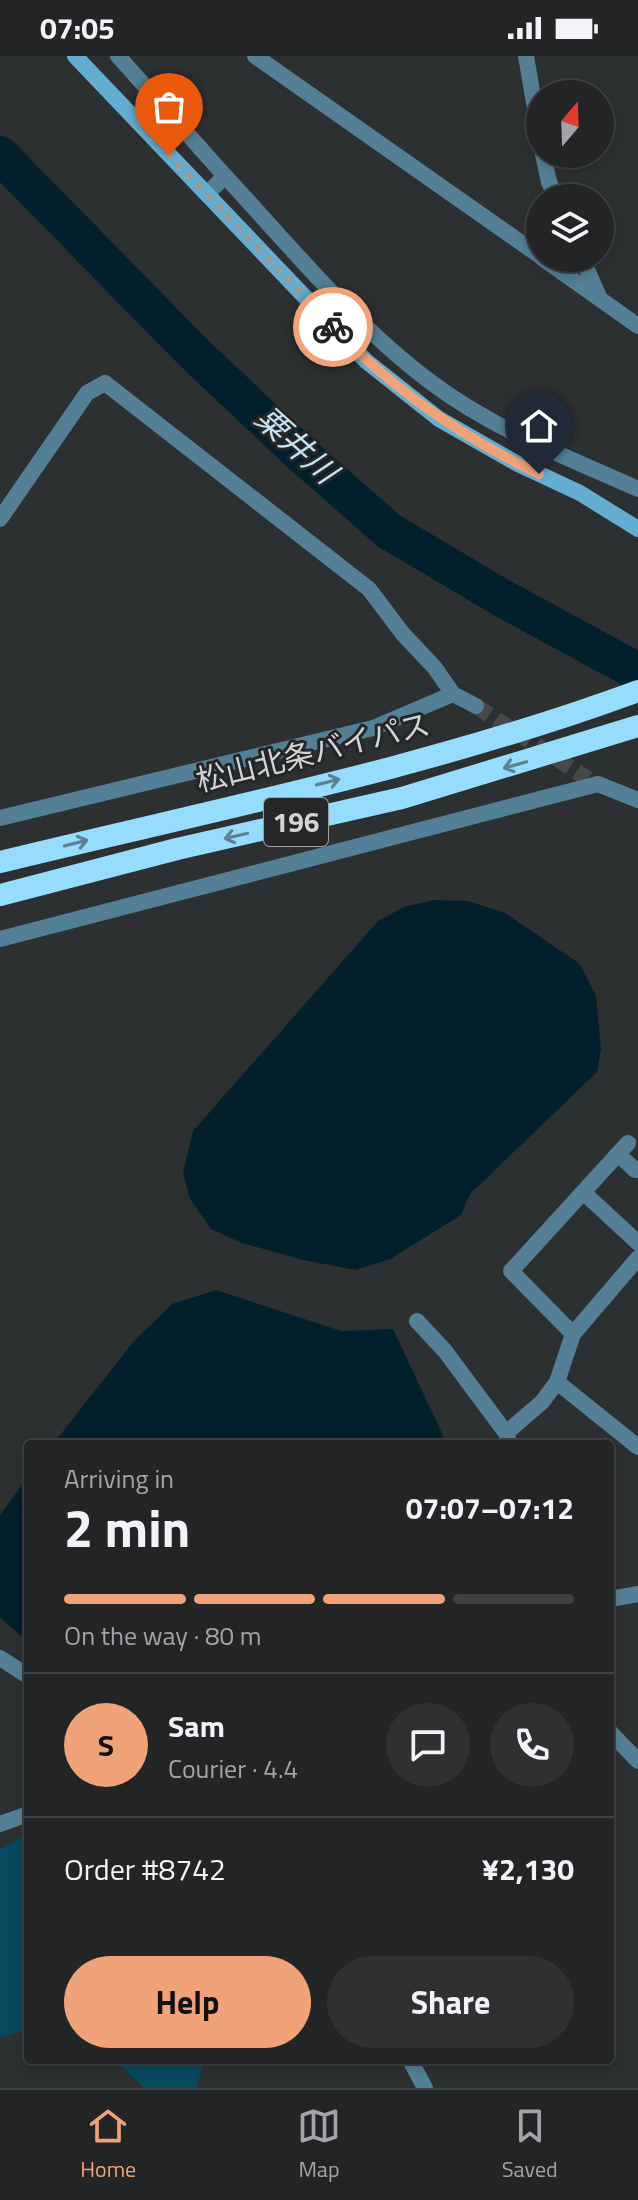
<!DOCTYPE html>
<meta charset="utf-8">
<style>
body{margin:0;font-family:"Titillium Web","Noto Sans JP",sans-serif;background:#2e3032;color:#f1f3f6;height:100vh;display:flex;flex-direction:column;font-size:30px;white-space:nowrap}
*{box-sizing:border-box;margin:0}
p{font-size:26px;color:#a2a4a7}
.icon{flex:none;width:44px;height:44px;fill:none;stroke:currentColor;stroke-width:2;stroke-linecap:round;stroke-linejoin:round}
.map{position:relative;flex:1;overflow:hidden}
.panel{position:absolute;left:24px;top:1384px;width:590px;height:624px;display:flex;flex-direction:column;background:#222425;border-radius:8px;box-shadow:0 4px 12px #0003,0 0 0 2px #3f4142}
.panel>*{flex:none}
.needle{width:52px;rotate:19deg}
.tools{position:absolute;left:526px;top:24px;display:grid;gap:16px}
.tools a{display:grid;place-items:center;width:88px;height:88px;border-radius:50%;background:#222425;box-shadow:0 4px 12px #0003,0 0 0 2px #3f4142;font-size:40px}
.pin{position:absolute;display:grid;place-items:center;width:68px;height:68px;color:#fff;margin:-82px -34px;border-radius:50% 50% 50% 0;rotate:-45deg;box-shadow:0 0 8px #0007}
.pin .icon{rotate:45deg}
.courier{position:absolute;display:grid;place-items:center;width:80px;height:80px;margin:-40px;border:6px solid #f0a378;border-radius:50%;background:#fff;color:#222;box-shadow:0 2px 10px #0007}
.summary em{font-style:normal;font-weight:700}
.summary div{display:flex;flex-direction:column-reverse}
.summary{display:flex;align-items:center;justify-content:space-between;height:136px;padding:0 40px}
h1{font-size:52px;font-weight:700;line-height:60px}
.bar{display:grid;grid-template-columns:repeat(4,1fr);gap:12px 8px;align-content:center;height:96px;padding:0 40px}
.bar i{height:10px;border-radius:6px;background:#3f4142}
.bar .on{background:#f0a378}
.bar p{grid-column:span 4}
.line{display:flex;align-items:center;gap:20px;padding:0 40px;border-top:2px solid #3f4142}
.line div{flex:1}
.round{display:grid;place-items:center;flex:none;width:84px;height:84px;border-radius:42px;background:#2e3032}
.primary-button{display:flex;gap:16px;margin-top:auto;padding:16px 40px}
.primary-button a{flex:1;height:92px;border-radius:48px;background:#f0a378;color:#111;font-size:32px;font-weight:700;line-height:92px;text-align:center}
.primary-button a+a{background:#2e3032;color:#f1f3f6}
.status{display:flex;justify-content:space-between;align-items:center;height:56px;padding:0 40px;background:#222425;direction:ltr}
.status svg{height:22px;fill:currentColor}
.tab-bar{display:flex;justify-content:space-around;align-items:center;height:112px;border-top:2px solid #3f4142;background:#222425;font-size:22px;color:#a2a4a7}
.tab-bar a{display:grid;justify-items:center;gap:4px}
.tab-bar .on{color:#f0a378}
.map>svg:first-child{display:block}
.green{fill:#084960}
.water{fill:#01202c}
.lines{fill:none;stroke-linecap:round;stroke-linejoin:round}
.river{stroke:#01202c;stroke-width:38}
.minor-tunnel{stroke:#46494a;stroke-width:16;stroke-dasharray:16 8;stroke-linecap:butt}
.minor{stroke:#538096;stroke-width:16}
.tertiary{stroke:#538096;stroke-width:16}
.secondary{stroke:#63aed0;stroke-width:16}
.trunk{stroke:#96dcfc;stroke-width:22}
.oneway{stroke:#5d8192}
.done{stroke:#989b9c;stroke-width:8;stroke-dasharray:0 14.4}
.route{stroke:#f0a378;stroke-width:10}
.labels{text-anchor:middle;stroke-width:6;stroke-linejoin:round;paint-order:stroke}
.shield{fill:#242628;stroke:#9ea0a1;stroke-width:2}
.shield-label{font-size:28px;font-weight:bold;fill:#d2d4d5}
.street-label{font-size:30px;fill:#d2d4d5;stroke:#242628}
.water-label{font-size:32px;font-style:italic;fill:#c4e4f5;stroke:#242628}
</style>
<div class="status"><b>07:05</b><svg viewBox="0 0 49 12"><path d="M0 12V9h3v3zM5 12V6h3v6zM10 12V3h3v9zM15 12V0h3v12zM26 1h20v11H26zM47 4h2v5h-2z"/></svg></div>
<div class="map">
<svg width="638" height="2032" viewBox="0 0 638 2032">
<rect width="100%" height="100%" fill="#2d3031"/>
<path class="green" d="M 21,1782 L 28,1783 L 28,1974 L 0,1981 L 0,1793 Z
M 111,2004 L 203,2004 L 197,2032 L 144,2032 L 121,2010 Z"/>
<path class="water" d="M 434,844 L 468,845 L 505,857 L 580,908 L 596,940 L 601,993 L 597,1016 L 470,1138 L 461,1159 L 390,1203 L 356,1214 L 303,1204 L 242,1187 L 211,1173 L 190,1143 L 183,1117 L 193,1075 L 378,865 L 404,851 Z
M 216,1234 L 341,1275 L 393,1273 L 447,1388 L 53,1388 L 134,1285 L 172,1248 Z
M 28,1421 L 28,1587 L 0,1561 L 0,1459 Z"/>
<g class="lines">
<path class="river" d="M 0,99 L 193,296 L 299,396 L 389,475 L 502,542 L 629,611 L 638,619"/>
<path class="minor-tunnel" d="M 476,650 L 588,723"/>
<path class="minor" d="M 118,0 L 225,120 L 207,138
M 255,0 L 540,200
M 526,0 L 540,82
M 543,98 L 549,126 L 556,142
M 225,120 C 291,191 354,269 432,327 C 493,373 569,402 638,433
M 542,202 L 638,270
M 582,202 L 599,241
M 0,463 L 87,337 L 105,327 L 369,533 L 403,578 L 435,612 L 453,638 L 476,650
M 0,762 L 373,672 L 453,638
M 0,883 L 598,728 L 638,744
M 618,1098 L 635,1114
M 583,1136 L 638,1187
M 417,1265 L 445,1295 L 506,1377 L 510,1388
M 573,1278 L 638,1202
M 557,1326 L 638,1391
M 506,1377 L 542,1346 L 557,1326 L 573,1278 L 511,1215 L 628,1087
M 0,1602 L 28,1620
M 610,1676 L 638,1705
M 410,2004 L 425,2032"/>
<path class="tertiary" d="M 610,1543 L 638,1538
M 0,1768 L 28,1758"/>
<path class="secondary" d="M 75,0 L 366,305 L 439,363 L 518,408 L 580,437 L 638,473"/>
<path class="trunk" d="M 0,806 C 213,754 432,711 638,635
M 0,839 L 177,793 L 402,742 L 638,670"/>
</g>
<defs><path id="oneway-shaft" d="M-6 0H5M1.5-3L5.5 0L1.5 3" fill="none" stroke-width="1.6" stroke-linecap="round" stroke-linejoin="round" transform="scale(2)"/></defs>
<g class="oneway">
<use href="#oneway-shaft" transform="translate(515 709) rotate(164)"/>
<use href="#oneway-shaft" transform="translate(328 726) rotate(-14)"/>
<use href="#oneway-shaft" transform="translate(236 780) rotate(167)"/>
<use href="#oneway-shaft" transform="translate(76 787) rotate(-14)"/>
</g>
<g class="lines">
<path class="done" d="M 169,99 L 333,271"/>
<path class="route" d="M 333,271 C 392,333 462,381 539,418"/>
</g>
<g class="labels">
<rect class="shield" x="264" y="742" width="64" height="48" rx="6"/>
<g class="shield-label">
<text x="296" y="776">196</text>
</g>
<g class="street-label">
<text transform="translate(313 697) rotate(-14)" y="10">松山北条バイパス</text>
</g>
<g class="water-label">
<text transform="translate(296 389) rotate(42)" y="11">粟井川</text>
</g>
</g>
</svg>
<div class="tools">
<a><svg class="needle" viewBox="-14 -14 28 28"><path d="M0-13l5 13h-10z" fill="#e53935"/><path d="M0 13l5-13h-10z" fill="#a2a4a7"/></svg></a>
<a><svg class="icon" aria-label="layers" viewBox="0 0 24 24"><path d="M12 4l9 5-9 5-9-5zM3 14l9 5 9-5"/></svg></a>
</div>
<div class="pin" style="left:169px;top:99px;background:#ea580c"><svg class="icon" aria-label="bag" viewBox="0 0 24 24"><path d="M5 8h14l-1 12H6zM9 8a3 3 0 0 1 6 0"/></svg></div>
<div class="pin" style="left:539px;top:418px;background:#1f2937"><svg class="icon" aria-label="home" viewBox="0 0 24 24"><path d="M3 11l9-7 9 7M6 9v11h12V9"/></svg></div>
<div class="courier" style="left:333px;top:271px"><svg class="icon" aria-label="bike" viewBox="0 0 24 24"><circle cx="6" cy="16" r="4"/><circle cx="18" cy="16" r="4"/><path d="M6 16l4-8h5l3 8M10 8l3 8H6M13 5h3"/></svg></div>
<section class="panel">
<div class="summary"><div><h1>2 min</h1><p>Arriving in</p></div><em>07:07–07:12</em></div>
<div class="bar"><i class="on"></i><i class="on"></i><i class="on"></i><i></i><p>On the way · 80 m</p></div>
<div class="line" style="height:144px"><b class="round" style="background:#f0a378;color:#111">S</b><div><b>Sam</b><p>Courier · 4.4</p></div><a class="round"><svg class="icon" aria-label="chat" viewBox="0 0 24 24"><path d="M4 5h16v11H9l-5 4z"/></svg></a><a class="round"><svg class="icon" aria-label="phone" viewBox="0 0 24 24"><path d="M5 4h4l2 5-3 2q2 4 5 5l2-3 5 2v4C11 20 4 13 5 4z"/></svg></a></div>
<div class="line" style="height:104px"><div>Order #8742</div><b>¥2,130</b></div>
<div class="primary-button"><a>Help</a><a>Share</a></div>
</section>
</div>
<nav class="tab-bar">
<a class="on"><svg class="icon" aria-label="home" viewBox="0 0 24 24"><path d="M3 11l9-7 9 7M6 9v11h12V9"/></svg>Home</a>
<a><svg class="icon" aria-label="map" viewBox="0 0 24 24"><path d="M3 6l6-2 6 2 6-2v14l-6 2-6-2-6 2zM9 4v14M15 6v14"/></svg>Map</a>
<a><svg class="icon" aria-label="saved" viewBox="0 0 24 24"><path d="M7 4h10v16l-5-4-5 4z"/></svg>Saved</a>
</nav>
